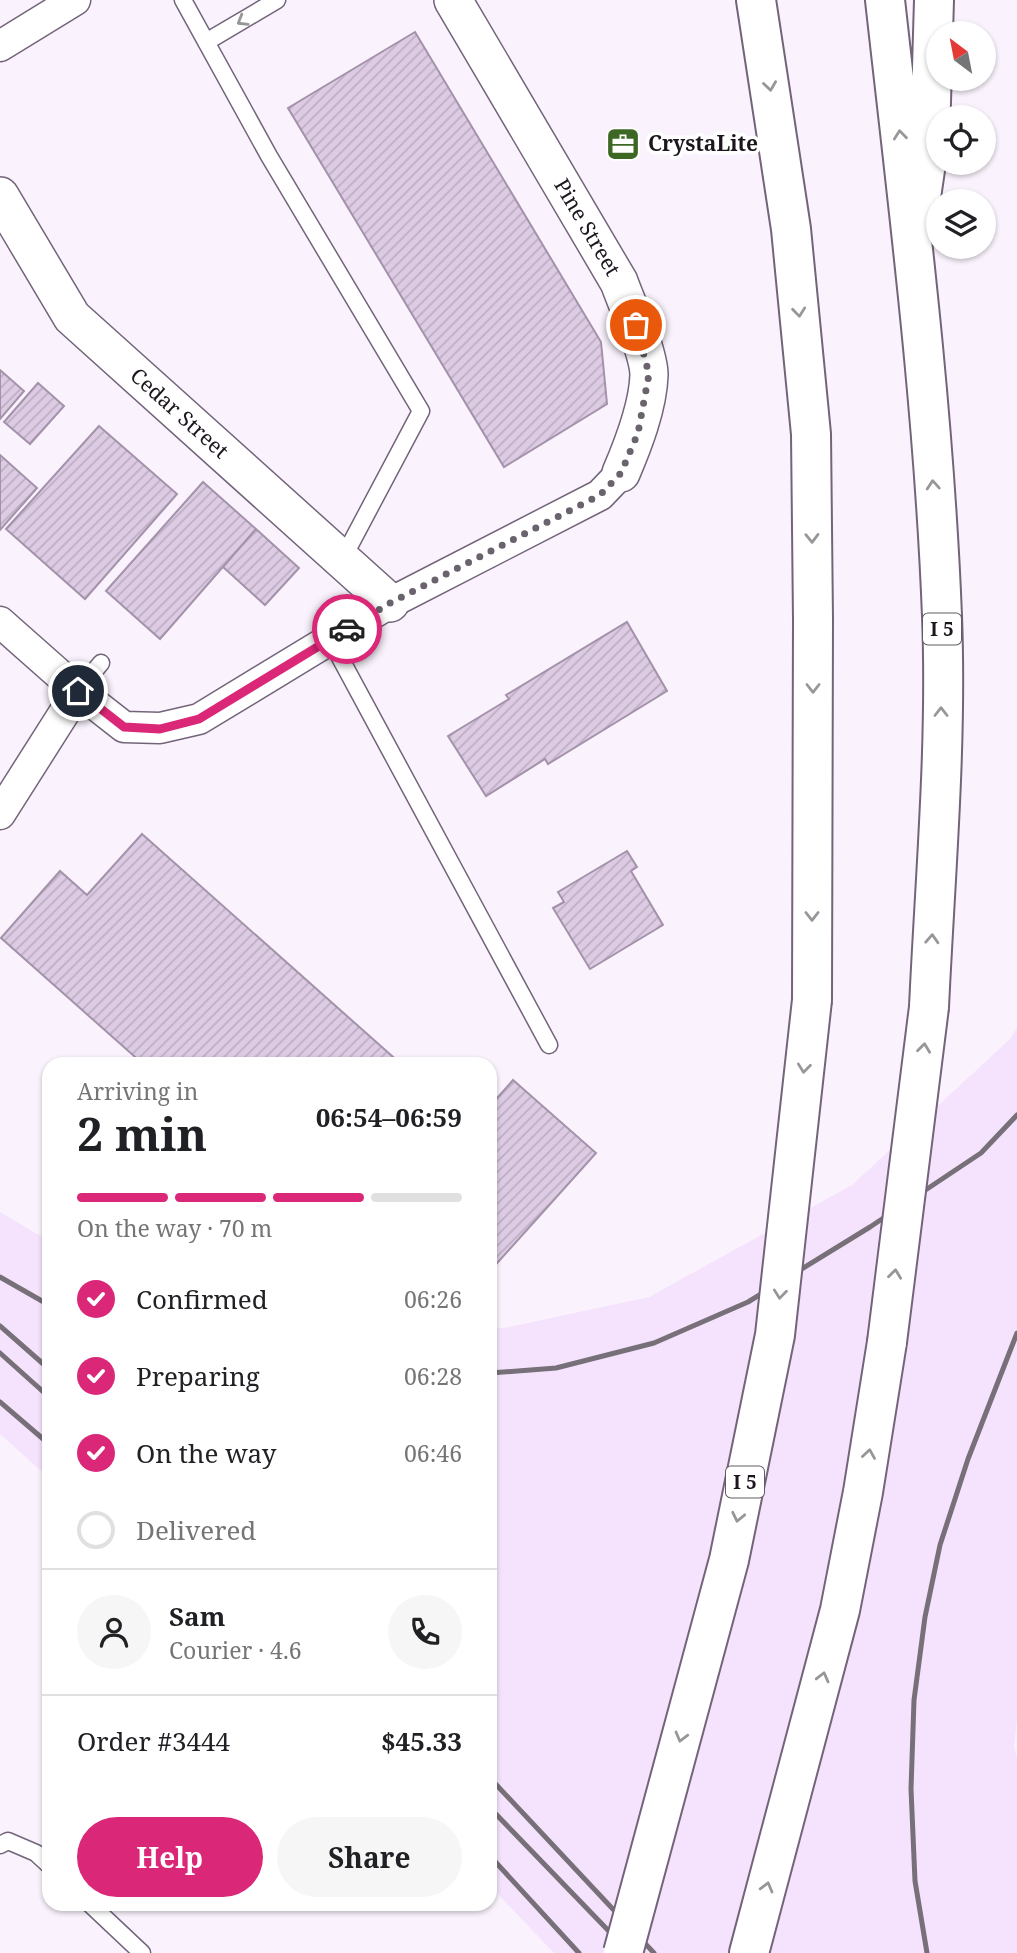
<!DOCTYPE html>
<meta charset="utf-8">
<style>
body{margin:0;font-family:"Noto Serif",serif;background:#f6f6f6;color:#202124;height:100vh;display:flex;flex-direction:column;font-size:26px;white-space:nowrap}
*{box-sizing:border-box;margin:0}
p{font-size:23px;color:#757577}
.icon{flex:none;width:38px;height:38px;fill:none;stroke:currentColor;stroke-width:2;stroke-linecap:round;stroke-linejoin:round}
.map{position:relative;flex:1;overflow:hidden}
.side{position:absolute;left:42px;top:1057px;width:455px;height:854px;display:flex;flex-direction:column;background:#fff;border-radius:21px;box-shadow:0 2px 5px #0004}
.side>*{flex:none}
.needle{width:46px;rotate:328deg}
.fabs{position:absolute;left:926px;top:21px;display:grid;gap:14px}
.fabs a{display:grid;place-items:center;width:70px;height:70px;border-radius:50%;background:#fff;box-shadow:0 2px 5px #0004;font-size:35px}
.pin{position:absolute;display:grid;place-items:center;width:60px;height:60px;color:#fff;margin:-30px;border:4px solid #fff;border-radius:50%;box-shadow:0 2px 7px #0007}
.courier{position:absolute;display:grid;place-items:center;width:70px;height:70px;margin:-35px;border:5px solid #db2777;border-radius:50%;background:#fff;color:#222;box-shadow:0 2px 9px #0007}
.headline em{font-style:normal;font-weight:700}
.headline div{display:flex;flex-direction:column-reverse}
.headline{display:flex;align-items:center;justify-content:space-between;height:119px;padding:0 35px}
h1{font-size:46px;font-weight:700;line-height:52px}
.bar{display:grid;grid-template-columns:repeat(4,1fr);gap:10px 7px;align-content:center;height:84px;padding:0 35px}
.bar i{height:9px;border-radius:5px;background:#e0e0e0}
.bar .active{background:#db2777}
.bar p{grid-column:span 4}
.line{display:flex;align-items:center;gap:18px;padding:0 35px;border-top:2px solid #e0e0e0}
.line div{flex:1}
.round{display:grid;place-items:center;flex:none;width:74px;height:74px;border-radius:37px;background:#f6f6f6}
ol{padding:0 35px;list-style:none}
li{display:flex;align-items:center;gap:21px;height:77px}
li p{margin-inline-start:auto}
li .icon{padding:7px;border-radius:50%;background:#db2777;color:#fff;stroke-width:4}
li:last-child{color:#757577}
li i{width:38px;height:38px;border:4px solid #e0e0e0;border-radius:50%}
.primary-button{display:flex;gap:14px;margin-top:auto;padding:14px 35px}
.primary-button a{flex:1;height:80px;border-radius:42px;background:#db2777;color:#fff;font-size:28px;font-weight:700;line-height:80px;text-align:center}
.primary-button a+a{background:#f6f6f6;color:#202124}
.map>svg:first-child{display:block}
.built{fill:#f5e3fd}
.building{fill:url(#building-hatch);stroke:#a392aa;stroke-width:2}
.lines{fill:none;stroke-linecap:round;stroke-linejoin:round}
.service-casing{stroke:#73647a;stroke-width:19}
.minor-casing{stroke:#73647a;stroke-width:33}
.tertiary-casing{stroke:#73647a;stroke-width:40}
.motorway-casing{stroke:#73647a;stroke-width:42}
.service{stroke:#fff;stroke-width:16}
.minor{stroke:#fff;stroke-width:30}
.tertiary{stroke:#fff;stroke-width:37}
.motorway{stroke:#fff;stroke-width:38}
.rail{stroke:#777079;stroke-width:5}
.motorway-bridge-casing{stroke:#73647a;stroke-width:42;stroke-linecap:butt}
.motorway-bridge{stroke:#fff;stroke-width:38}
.oneway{stroke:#99969a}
.done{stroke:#6a636d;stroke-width:7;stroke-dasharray:0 12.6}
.route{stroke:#db2777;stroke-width:9}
.labels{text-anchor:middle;stroke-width:7;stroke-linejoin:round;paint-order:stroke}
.shield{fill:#fff;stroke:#615c62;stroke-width:2}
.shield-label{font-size:19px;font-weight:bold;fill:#1d161f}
.poi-label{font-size:21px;font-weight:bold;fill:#1d161f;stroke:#fff;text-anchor:start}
.street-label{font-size:21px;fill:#1d161f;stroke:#fff}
</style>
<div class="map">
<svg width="1017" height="1953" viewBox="0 0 1017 1953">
<defs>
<pattern id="building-hatch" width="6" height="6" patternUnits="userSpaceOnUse" patternTransform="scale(1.75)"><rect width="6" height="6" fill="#ddcbe4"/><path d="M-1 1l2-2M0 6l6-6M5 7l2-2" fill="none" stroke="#bdaec3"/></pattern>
</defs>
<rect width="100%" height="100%" fill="#faf3fd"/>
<path class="built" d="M 1017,1028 L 1017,1719 L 1014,1746 L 1017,1758 L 1017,1953 L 554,1953 L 490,1886 L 490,1328 L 504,1328 L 649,1297 L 852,1185 L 1010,1039 Z
M 0,1212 L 49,1241 L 49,1478 L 0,1434 Z"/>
<path class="building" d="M 415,32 L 601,342 L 607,404 L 504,467 L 288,108 Z
M 0,370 L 24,391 L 0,419 Z
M 38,383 L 64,406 L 30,444 L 4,422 Z
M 99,426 L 177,494 L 85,599 L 6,529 Z
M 0,455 L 37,488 L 0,530 Z
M 203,482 L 256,529 L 160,639 L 106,591 Z
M 256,529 L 299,568 L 265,605 L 223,567 Z
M 627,622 L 667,691 L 548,764 L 545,759 L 486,796 L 448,736 L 509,699 L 506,695 Z
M 142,834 L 401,1064 L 143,1064 L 1,938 L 60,871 L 87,895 Z
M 627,851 L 637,867 L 631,871 L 663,925 L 590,969 L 553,908 L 564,902 L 558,892 Z
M 513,1080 L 596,1153 L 490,1271 L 490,1106 Z"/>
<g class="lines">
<g class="service-casing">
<path id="service" d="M 183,0 L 269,156 L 421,411 L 342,560
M 206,42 L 277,0
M 330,639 L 549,1045
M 78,691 L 101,663
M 0,1845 L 8,1841 L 36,1853 L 49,1865
M 90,1904 L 142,1953"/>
</g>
<g class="minor-casing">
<path id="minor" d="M 0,46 L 75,0
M 0,622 L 78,691
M 0,814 L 78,691 L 124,727 L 160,728 L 199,719 L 390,603 L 600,495 L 621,473"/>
</g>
<g class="tertiary-casing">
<g id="tertiary">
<path id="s1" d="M 453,0 L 619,282 C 627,304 649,353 649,375 C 648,407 633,445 621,473"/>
<path id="s2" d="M 0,196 L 72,317 L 390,603"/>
</g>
</g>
<g class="motorway-casing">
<path id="motorway" d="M 756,0 L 791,229 L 811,434 L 813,620 L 812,1000
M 885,0 C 908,205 934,410 942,616 C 947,746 935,878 929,1007
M 921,197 L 930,136 L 934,0
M 749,1953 L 840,1610 L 863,1492 L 887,1342"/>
</g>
<use href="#service" class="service"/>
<use href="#minor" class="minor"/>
<use href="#tertiary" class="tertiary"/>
<use href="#motorway" class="motorway"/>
<path class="rail" d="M 0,1277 L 49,1305
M 0,1326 L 49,1369
M 0,1353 L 49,1397
M 490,1373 L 556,1368 L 654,1343 L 748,1302 L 870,1227 L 981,1153 L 1017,1115
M 0,1402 L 49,1444
M 490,1778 L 654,1953
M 490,1808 L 630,1953
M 490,1856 L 579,1953
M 927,1953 L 915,1881 L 911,1789 L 914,1700 L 925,1617 L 940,1545 L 968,1459 L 1017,1333"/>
<g class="motorway-bridge-casing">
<path id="motorway-bridge" d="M 887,1342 L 929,1007
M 623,1953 L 729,1560 L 775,1335 L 812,1000"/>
</g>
<use href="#motorway-bridge" class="motorway-bridge"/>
</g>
<defs><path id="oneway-chevron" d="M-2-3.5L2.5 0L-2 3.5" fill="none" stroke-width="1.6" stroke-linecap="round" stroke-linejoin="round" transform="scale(1.75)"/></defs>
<g class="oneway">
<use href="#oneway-chevron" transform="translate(242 21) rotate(149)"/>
<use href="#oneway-chevron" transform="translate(770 86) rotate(82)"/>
<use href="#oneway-chevron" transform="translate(900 135) rotate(-96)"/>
<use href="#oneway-chevron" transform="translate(799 312) rotate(84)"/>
<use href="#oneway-chevron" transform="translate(933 485) rotate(-94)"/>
<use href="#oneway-chevron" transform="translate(812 538) rotate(89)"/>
<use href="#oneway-chevron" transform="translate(813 688) rotate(90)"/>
<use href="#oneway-chevron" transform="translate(941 712) rotate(-90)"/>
<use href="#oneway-chevron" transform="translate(812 916) rotate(90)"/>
<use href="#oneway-chevron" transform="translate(932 939) rotate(-87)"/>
<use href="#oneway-chevron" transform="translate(924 1048) rotate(-83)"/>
<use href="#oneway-chevron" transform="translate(804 1068) rotate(96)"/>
<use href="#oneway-chevron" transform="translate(895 1274) rotate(-83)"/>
<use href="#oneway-chevron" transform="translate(780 1294) rotate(96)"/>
<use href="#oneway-chevron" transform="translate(869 1454) rotate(-81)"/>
<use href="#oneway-chevron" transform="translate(738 1517) rotate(102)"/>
<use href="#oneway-chevron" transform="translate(823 1677) rotate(-76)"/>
<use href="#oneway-chevron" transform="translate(681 1737) rotate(105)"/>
<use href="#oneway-chevron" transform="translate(767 1887) rotate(-75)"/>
</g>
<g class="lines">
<path class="done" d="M 347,629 L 390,603 L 600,495 L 621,473 L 638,433 L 649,374 L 636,325"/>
<path class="route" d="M 78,691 L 124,727 L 160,729 L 199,719 L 347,629"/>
</g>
<defs>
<g id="office-square" transform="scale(1.75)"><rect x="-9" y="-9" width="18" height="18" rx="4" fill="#3d6724" stroke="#fff"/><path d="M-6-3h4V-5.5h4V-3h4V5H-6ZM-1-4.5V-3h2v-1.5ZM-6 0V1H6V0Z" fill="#fff"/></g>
</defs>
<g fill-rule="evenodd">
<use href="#office-square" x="623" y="144"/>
</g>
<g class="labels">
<g class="shield">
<rect x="923" y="613.5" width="38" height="31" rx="5"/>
<rect x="726" y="1466.5" width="38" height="31" rx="5"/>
</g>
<g class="shield-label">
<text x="942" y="636">I 5</text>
<text x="745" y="1489">I 5</text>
</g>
<g class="poi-label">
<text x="648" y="151">CrystaLite</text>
</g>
<g class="street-label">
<text dy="7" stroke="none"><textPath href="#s1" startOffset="264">Pine Street</textPath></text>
<text dy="7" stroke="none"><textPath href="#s2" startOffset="285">Cedar Street</textPath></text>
</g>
</g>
</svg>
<div class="fabs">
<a><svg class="needle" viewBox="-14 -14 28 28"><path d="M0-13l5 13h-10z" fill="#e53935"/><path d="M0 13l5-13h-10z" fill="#757577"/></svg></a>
<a><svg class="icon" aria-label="locate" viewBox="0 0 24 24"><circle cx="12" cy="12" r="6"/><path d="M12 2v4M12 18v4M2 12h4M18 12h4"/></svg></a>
<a><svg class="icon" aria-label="layers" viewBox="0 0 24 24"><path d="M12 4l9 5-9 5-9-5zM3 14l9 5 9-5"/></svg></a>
</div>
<div class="pin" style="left:636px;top:325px;background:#ea580c"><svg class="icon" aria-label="bag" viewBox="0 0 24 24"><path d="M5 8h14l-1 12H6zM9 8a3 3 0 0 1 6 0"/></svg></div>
<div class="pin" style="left:78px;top:691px;background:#1f2937"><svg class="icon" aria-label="home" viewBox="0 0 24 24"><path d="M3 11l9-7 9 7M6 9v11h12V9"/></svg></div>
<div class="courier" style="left:347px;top:629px"><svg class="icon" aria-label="car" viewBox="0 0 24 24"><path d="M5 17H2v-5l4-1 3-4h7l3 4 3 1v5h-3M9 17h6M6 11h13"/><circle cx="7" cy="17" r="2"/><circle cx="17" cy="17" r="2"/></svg></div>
<section class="side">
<div class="headline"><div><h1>2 min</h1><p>Arriving in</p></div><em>06:54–06:59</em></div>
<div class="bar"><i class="active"></i><i class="active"></i><i class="active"></i><i></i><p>On the way · 70 m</p></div>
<ol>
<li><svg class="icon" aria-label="check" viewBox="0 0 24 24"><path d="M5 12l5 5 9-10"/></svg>Confirmed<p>06:26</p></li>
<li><svg class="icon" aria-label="check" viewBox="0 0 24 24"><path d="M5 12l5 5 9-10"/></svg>Preparing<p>06:28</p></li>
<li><svg class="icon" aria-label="check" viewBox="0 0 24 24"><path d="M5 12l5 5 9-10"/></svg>On the way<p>06:46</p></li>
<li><i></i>Delivered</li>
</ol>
<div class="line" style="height:126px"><a class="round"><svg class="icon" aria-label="person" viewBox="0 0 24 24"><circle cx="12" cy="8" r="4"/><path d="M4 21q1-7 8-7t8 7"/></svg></a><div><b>Sam</b><p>Courier · 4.6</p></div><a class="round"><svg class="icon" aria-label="phone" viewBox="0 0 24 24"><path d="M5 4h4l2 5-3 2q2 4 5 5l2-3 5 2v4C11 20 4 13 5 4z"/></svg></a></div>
<div class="line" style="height:91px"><div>Order #3444</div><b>$45.33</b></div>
<div class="primary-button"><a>Help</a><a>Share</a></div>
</section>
</div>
